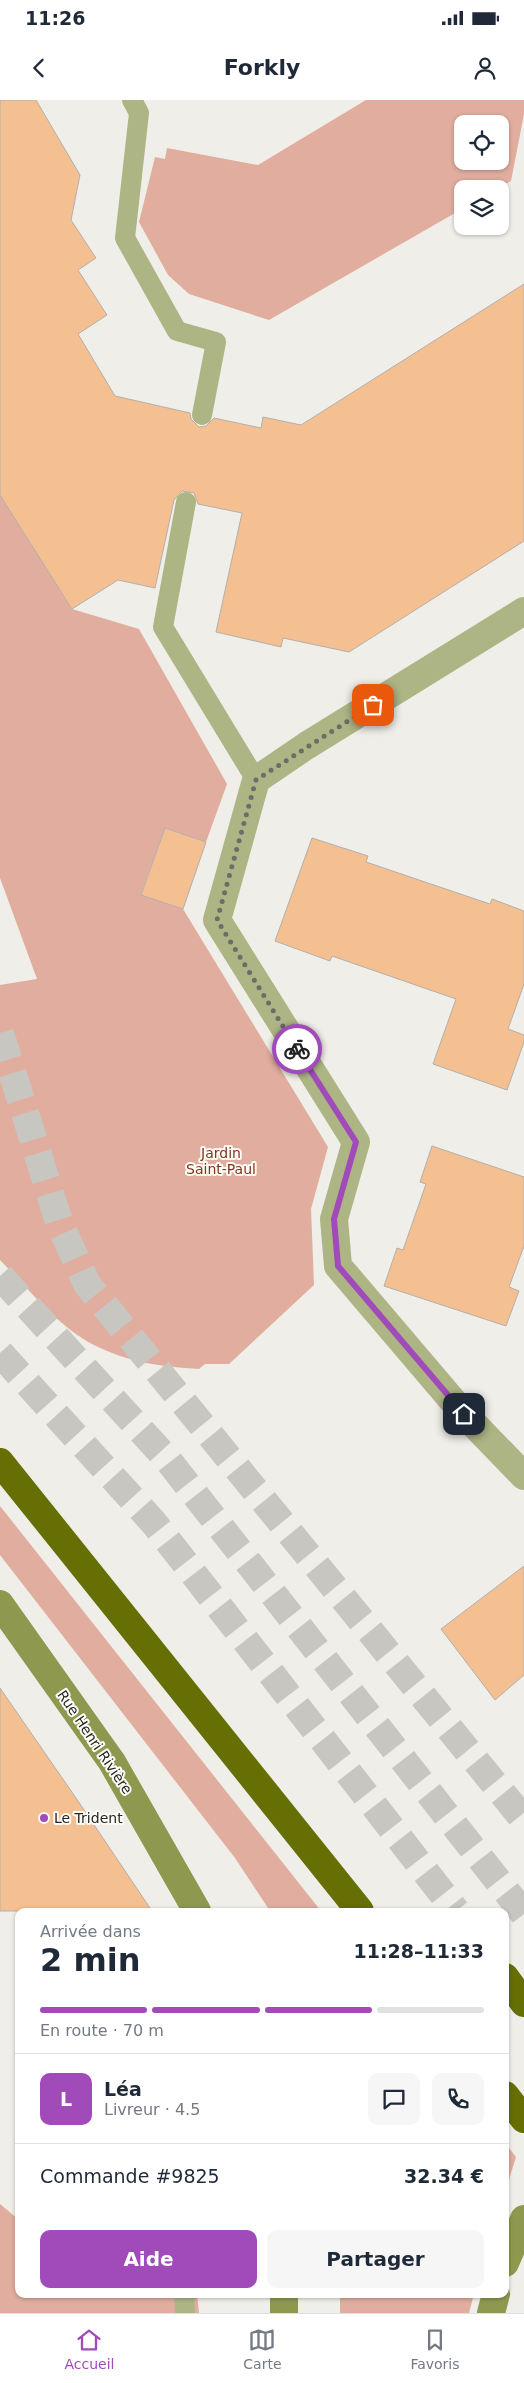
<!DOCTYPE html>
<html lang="fr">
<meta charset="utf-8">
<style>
body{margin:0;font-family:"DejaVu Sans",sans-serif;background:#f6f6f7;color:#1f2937;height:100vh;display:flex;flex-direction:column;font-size:19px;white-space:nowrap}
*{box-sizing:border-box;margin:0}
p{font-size:16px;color:#747a83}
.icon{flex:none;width:28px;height:28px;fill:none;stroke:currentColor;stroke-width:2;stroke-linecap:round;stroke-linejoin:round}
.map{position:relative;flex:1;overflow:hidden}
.details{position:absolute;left:15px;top:1808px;width:494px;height:390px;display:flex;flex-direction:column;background:#fff;border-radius:10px;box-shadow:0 1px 4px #0004}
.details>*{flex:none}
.tools{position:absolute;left:454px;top:15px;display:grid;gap:10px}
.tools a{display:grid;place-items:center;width:55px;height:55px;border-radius:10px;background:#fff;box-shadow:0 1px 4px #0004;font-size:25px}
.pin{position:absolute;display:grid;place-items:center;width:42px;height:42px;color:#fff;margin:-21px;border-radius:10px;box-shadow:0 2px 8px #0006}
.courier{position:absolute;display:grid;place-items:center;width:50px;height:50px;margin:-25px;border:4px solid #a04bb9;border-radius:50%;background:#fff;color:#222;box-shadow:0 1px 6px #0007}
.headline em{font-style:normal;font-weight:700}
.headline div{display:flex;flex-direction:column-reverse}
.headline{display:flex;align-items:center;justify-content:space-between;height:85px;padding:0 25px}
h1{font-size:32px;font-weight:700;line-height:38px}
.bar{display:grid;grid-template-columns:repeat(4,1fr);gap:8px 5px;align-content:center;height:60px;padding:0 25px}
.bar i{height:6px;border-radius:4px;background:#e0e1e3}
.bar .active{background:#a04bb9}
.bar p{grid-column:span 4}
.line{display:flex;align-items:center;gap:12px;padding:0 25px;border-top:1px solid #e0e1e3}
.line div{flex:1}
.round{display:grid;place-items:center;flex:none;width:52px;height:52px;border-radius:10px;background:#f6f6f7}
.primary-button{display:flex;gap:10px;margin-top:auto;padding:10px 25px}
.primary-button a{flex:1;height:58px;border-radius:10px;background:#a04bb9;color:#fff;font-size:20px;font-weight:700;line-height:58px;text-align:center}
.primary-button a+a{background:#f6f6f7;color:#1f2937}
.status{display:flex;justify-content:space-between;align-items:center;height:35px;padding:0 25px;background:#fff;direction:ltr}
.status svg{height:14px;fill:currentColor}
header{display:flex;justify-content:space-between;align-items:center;height:65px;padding:0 25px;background:#fff;font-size:22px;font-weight:700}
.tabs{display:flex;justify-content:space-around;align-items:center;height:70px;border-top:1px solid #e0e1e3;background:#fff;font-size:14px;color:#747a83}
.tabs a{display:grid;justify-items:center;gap:2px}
.tabs .active{color:#a04bb9}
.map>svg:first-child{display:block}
.green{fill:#e0ad9e;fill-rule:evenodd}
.building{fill:#f4c092;stroke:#b4afaa}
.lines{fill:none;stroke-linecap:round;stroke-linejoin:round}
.highway-tunnel{stroke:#c8c6c1;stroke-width:28;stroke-dasharray:28 14;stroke-linecap:butt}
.lane{stroke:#adb585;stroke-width:20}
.street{stroke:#adb585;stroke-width:28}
.secondary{stroke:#8e984e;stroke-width:28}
.highway{stroke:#656f04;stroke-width:28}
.done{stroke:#6d6c69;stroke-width:5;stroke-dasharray:0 9}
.route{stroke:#a04bb9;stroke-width:6}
.poi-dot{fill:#a04bb9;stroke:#fdfbf5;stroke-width:2}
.labels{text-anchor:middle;stroke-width:4;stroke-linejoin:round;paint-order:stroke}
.park-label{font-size:14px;fill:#83341d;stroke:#fdfbf5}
.street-label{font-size:14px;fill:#272624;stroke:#fdfbf5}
.poi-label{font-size:14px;fill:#272624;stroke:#fdfbf5;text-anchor:start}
</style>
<div class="status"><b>11:26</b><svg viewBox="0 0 49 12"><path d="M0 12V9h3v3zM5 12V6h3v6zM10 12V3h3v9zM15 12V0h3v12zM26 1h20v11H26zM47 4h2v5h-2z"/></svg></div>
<header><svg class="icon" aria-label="back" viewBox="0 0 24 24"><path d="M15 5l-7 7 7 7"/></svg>Forkly<svg class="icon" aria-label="person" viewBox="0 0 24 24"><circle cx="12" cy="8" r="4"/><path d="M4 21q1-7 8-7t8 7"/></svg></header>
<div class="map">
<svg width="524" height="2213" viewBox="0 0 524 2213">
<rect width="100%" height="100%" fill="#f0eee8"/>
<path class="green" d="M 366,0 L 524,0 L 524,14 L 511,81 L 497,89 L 462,89 L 462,109 L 269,220 L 189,194 L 168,175 L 139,122 L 155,57 L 165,59 L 167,48 L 258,65 ZM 462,24 L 500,24 L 500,61 L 462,61 Z
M 0,395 L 72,509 L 139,529 L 227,684 L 206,742 L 165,728 L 141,794 L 183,809 L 328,1047 L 311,1109 L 314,1185 L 229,1264 L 205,1264 L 199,1269 C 163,1267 127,1262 94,1245 C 57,1226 29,1189 0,1160 L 0,885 L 37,879 L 0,778 Z
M 0,1406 L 321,1811 L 270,1811 L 235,1758 L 0,1455 Z
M 505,2043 L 516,2057 L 505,2092 Z
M 0,2104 L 19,2120 L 19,2194 L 197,2194 L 199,2213 L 0,2213 Z
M 340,2194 L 474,2194 L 469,2213 L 340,2213 Z"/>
<path class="building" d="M 0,0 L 36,0 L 80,75 L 71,120 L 96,158 L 78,170 L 107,215 L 78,234 L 115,296 L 190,313 L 191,319 L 199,327 L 206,326 L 214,318 L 261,328 L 263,317 L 301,325 L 524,184 L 524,441 L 349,552 L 283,538 L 281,547 L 216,532 L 242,413 L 198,404 L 194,393 L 182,391 L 174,400 L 155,488 L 118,480 L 72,509 L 0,395 Z
M 165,728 L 206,742 L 183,809 L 141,795 Z
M 312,738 L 368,756 L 366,762 L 490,804 L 492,799 L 524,811 L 524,884 L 508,929 L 524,935 L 524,942 L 507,990 L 433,964 L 456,899 L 332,856 L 330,861 L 275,841 Z
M 432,1046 L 524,1077 L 524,1146 L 509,1187 L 519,1191 L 506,1226 L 384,1186 L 397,1148 L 403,1150 L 426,1084 L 420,1082 Z
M 524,1466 L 524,1575 L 495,1600 L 441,1529 Z
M 0,1588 L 76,1698 L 152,1811 L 0,1811 Z"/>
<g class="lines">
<path class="highway-tunnel" d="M 0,933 L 59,1122 L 87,1184 L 524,1720
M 0,1176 L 168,1360 L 524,1814
M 0,1253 L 154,1423 L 456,1811"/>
<path class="lane" d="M 132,0 L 139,13 L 125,138 L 177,231 L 216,242 L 202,315
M 186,402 L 163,527 L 256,680
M 184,2194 L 185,2213"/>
<path class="street" d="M 524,511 L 306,646 L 256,680 L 217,820 L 356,1042 L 334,1119 L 338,1166 L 464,1314 L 524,1376"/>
<path class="secondary" d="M 0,1504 L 112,1662 L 197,1811
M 505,2163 L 524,2119
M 284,2194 L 284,2213
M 491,2213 L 496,2194"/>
<path class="highway" d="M 0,1362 L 360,1811
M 505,1877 L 524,1903
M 505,1995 L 524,2019"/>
</g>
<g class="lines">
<path class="done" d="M 297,949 L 217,820 L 256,680 L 373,605"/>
<path class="route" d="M 297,949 L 356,1042 L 334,1119 L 338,1166 L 464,1314"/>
</g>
<circle class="poi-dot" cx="44" cy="1718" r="5"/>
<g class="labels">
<g class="park-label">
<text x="221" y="1058">Jardin<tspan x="221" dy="16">Saint-Paul</tspan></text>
</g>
<g class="street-label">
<text transform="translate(95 1642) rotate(56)" y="5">Rue Henri Rivière</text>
</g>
<g class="poi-label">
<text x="54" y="1723">Le Trident</text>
</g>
</g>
</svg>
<div class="tools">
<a><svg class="icon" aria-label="locate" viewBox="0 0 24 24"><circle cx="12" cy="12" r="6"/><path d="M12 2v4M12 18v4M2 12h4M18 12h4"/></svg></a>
<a><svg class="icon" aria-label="layers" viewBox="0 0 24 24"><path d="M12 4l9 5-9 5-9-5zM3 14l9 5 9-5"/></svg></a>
</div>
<div class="pin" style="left:373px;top:605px;background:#ea580c"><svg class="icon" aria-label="bag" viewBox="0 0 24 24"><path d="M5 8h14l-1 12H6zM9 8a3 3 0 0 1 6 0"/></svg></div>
<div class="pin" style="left:464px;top:1314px;background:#1f2937"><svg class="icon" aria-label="home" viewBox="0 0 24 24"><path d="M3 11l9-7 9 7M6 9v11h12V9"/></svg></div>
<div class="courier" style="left:297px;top:949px"><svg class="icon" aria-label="bike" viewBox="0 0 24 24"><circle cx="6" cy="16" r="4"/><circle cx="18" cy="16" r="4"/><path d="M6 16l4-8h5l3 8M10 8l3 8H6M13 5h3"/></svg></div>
<section class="details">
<div class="headline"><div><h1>2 min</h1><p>Arrivée dans</p></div><em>11:28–11:33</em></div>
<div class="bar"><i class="active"></i><i class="active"></i><i class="active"></i><i></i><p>En route · 70 m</p></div>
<div class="line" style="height:90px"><b class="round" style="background:#a04bb9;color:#fff">L</b><div><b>Léa</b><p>Livreur · 4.5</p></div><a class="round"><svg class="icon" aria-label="chat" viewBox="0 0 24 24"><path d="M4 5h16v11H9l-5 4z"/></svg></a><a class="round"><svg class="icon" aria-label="phone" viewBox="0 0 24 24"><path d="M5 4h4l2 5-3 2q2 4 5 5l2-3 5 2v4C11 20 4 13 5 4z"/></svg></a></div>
<div class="line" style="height:65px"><div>Commande #9825</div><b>32.34 €</b></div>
<div class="primary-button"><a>Aide</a><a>Partager</a></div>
</section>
</div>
<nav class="tabs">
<a class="active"><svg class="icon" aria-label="home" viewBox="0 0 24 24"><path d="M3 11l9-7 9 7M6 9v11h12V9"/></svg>Accueil</a>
<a><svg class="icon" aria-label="map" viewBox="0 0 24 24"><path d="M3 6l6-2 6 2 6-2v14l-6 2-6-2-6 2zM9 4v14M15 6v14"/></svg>Carte</a>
<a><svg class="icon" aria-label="saved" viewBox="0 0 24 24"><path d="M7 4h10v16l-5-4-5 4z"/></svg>Favoris</a>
</nav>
